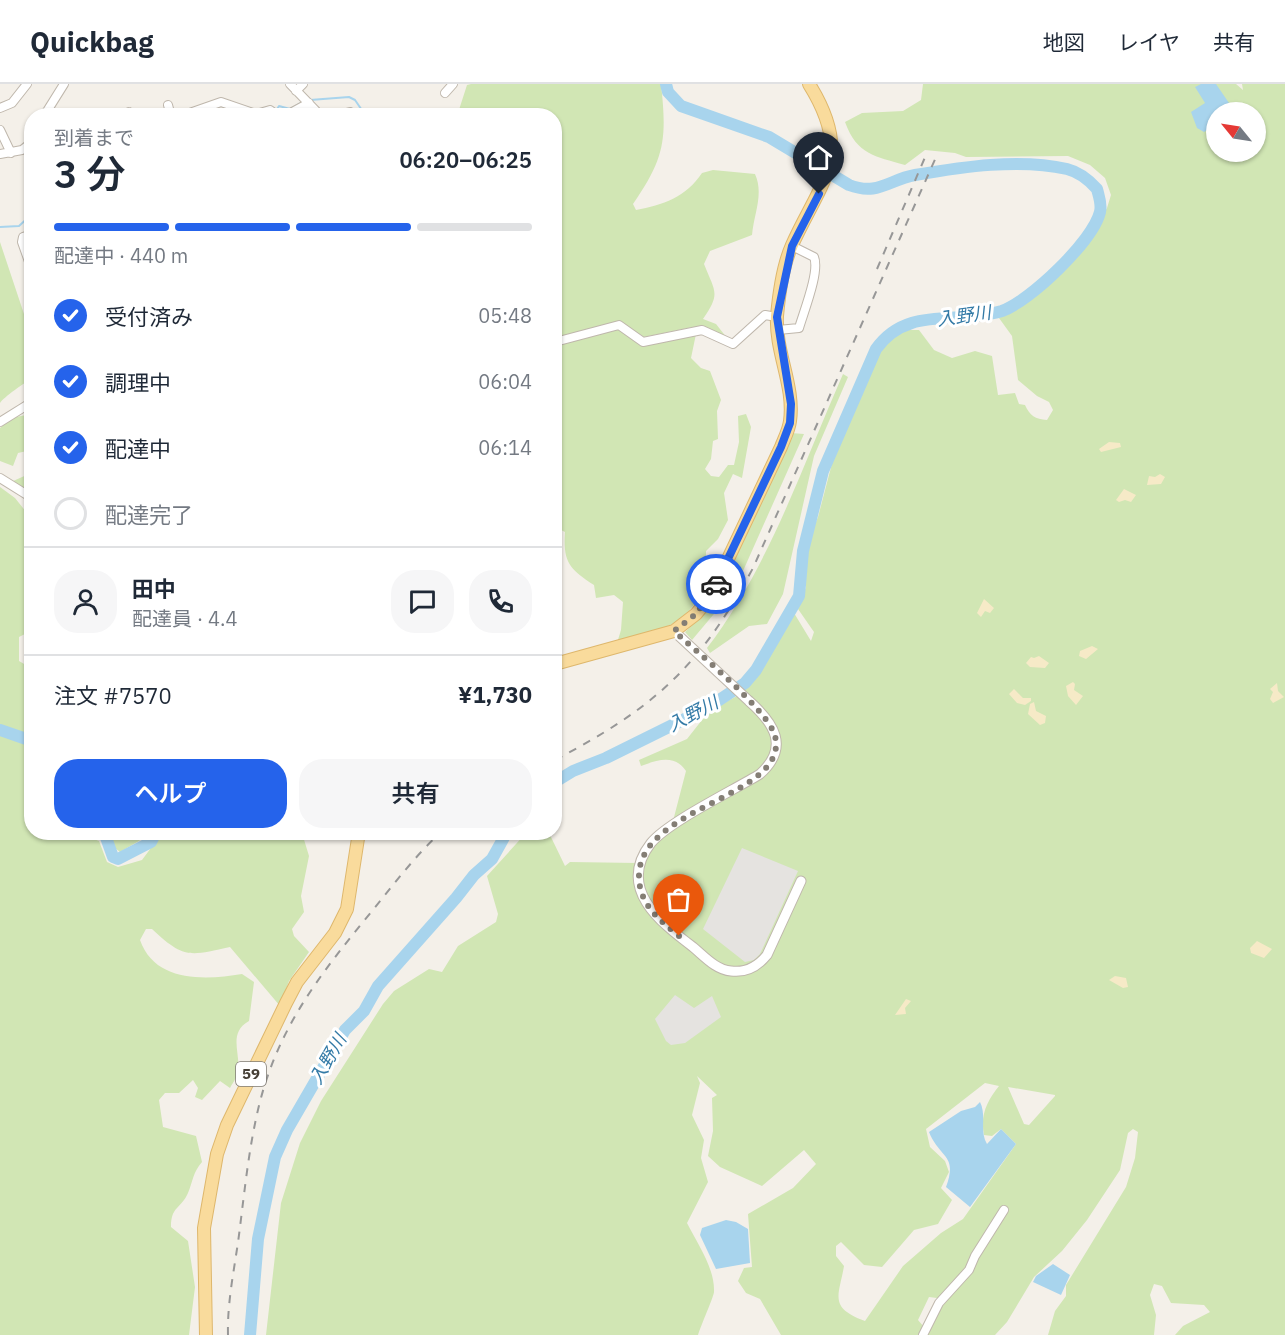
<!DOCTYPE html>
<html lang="ja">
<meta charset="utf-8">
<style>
body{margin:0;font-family:"IBM Plex Sans","Noto Sans JP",sans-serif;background:#f6f6f7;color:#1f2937;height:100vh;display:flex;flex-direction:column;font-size:22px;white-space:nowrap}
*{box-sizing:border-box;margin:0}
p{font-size:20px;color:#747a83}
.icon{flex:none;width:33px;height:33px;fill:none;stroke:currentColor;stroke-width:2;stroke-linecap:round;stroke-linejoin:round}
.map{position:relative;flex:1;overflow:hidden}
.details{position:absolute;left:24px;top:24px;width:538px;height:732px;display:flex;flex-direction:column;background:#fff;border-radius:24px;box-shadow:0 2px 4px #0004}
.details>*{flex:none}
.needle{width:39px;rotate:300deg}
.tools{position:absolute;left:1206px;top:18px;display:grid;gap:12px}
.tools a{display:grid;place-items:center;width:60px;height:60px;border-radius:50%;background:#fff;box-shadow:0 2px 4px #0004;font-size:30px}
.pin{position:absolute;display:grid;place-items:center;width:51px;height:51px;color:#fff;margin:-62px -26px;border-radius:50% 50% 50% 0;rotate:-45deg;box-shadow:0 0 6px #0007}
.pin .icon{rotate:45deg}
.courier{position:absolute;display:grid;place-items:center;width:60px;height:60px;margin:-30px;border:4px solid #2563eb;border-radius:50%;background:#fff;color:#222;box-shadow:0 2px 8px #0007}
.summary em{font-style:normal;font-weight:600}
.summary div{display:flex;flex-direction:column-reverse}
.summary{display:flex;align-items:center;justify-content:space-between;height:102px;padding:0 30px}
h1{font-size:39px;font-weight:600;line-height:45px}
.bar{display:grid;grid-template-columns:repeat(4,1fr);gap:9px 6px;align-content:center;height:72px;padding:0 30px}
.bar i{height:8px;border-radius:4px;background:#e0e1e3}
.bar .active{background:#2563eb}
.bar p{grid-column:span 4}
.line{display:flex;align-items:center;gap:15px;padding:0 30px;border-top:2px solid #e0e1e3}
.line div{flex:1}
.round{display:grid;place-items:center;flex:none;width:63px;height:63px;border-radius:24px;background:#f6f6f7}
ol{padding:0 30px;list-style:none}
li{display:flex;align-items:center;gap:18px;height:66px}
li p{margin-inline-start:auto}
li .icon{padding:6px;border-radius:50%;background:#2563eb;color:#fff;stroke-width:4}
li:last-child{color:#747a83}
li i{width:33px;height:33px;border:3px solid #e0e1e3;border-radius:50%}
.cta{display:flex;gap:12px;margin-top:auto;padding:12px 30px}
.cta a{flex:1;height:69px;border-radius:24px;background:#2563eb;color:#fff;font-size:24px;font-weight:600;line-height:69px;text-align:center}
.cta a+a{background:#f6f6f7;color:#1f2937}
header{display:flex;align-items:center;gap:36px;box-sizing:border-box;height:84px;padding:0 30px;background:#fff;border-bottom:2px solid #e0e1e3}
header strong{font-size:28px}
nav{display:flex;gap:33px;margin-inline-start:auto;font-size:21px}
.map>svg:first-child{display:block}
.green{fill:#d1e6b4;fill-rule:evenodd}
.sand{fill:#f6eac7}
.parking{fill:#e5e3e0}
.water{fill:#a8d4ed}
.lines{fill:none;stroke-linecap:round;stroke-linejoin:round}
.stream{stroke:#a8d4ed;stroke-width:2}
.river{stroke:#a8d4ed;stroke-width:12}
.minor-casing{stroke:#bfb7ac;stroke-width:10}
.tertiary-casing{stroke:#bfb7ac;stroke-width:11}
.primary-casing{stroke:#deb76c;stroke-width:14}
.minor{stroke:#fff;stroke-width:8}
.tertiary{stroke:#fff;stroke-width:9}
.primary{stroke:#f9db9c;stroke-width:12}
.rail{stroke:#979797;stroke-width:2;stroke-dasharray:8 8;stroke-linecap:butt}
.tertiary-bridge-casing{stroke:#bfb7ac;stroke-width:11;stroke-linecap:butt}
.tertiary-bridge{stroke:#fff;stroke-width:9}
.done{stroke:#847e75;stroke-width:6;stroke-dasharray:0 10.8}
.route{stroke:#2563eb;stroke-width:8}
.labels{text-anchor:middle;stroke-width:6;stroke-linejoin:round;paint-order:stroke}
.shield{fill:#fff;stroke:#7e7973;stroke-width:1.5}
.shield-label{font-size:15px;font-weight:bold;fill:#474037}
.water-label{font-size:18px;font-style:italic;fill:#337aa6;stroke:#fff}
</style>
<header>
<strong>Quickbag</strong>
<nav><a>地図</a><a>レイヤ</a><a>共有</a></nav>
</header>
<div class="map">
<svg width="1285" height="1251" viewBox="0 0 1285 1251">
<rect width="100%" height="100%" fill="#f4f0e9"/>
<path class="green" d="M 471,0 L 661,0 C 667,55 665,74 633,120 L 636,126 C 663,121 686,113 702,89 L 713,86 L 755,90 C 764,110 754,129 752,151 L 710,167 L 704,180 C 715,208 721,209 703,235 L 716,240 L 727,254 L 701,243 L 693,243 L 644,253 L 620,238 L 555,255 L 555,32 L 457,32 L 467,1 Z
M 923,0 L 1236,0 L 1243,6 L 1242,0 L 1285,0 L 1285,1251 L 1175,1251 L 1183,1242 L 1210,1228 L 1204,1221 L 1171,1219 L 1162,1202 L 1154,1200 L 1150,1211 L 1156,1231 L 1154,1251 L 1048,1251 L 1055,1227 L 1066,1212 L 1066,1201 L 1126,1103 L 1135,1074 L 1138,1048 L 1133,1045 L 1128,1049 L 1120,1086 L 1087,1136 L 1062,1167 L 1034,1193 L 1007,1238 L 995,1251 L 925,1251 L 941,1220 L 937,1214 L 929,1213 L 918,1236 L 924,1243 L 921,1251 L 781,1251 L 760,1215 L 746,1209 L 738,1197 L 744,1184 L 752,1183 L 748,1130 L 793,1104 L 816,1080 L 804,1066 L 762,1102 L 720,1083 L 708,1072 L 713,1047 L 712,1014 L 717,1011 L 697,992 L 700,999 L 692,1031 L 704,1056 L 701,1074 L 708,1098 L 687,1139 C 697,1159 715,1184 714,1208 C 714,1212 701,1241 698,1251 L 266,1251 L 281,1119 L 300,1059 L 321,1017 L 383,920 L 394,907 L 429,885 L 442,888 L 458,862 L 496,838 L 498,830 L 487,792 L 526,749 L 546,749 L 550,751 L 565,782 L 570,778 L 637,779 C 644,758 656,749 673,737 L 686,687 C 675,670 657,676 641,682 L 639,676 L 687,655 L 709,627 L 737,612 L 766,639 L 771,647 L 776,641 L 742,604 L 765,581 L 794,529 L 811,557 L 814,548 L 798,525 L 806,503 L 801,496 L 801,482 L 806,462 L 818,433 L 835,368 L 850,328 L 880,267 L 892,253 L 906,246 L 919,246 L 934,266 L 952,274 L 975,267 L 992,272 L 998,311 L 1015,309 L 1019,320 L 1025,321 C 1030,332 1035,335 1047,336 L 1053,326 L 1049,318 L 1037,312 L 1018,296 L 1012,252 L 999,234 L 1026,219 L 1062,187 L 1097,142 L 1107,124 L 1111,111 L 1105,94 L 1090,81 L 1068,72 L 966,73 L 955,69 L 925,66 L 905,81 C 875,72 857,71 845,38 L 862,29 L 903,27 L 921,16 ZM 1216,28 L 1256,28 L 1256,68 L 1216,68 ZM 985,999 L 999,1002 C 987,1017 980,1031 984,1051 L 992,1052 L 1001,1045 L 1016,1060 L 963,1135 L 941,1149 L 903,1182 L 865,1237 C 828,1223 839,1212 844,1182 L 836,1172 L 836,1162 L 841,1158 L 864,1181 L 882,1183 L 914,1146 L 938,1140 L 952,1116 L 941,1104 L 949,1088 L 945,1077 L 930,1063 L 926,1045 ZM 1008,1003 L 1055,1011 L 1055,1012 L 1029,1041 L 1024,1040 Z
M 0,158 L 31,251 L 32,295 C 26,297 3,314 0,319 Z
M 618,244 L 644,262 L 696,250 L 691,274 L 701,284 L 710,287 L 721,316 L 717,327 L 718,355 L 713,357 L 711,375 L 705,385 L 711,392 L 719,393 L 728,381 L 734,381 L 739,358 L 738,332 L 746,330 L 751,343 L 742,394 L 733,390 L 724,409 L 728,436 L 718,455 L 706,467 L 706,480 L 717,483 C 688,539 676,543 617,559 L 621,546 L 623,518 L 614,511 L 596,514 L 594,501 C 569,485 563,478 565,448 L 555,443 L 555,262 Z
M 843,290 L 848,293 L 814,372 L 783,510 L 767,540 L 749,542 L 710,569 L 707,564 C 769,483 802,383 843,290 Z
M 31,330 L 31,366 L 18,369 L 13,382 L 0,377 L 0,344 L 11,334 Z
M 791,349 L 804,350 L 743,487 L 733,496 L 724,518 L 692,556 L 685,548 L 701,533 Z
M 31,389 L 31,406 L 27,407 L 11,398 Z
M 0,403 L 15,414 L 31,434 L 31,547 L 19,553 L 19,577 L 31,584 L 31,654 L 0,642 Z
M 0,647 L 31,660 L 32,748 L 78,749 L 99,757 L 107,778 L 118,783 L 142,776 L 162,749 L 302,749 L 309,772 L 301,812 L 304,828 L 292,845 L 294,852 L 309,868 L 289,897 L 280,922 L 230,863 C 189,872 184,875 152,845 L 146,845 L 140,856 C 155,899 206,896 242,890 L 254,898 L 249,937 C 226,950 243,972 237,991 C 236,995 232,1000 230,1004 L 220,997 L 202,1016 L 195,1013 L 198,1004 L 193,996 L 179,1009 L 165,1009 L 159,1016 L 163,1043 L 196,1052 L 202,1078 C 193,1088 193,1097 188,1109 C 181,1125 171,1122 171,1143 L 188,1157 L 195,1203 L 189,1251 L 0,1251 Z
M 107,749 L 118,749 L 123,754 L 131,749 L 147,749 L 139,757 L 120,768 L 110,760 Z"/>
<path class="sand" d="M 1109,358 L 1120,359 L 1121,363 L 1101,368 L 1099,365 Z
M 1160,390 L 1165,393 L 1161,400 L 1147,401 L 1149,392 L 1155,393 Z
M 1124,405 L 1136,411 L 1131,418 L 1125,416 L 1119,418 L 1116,416 Z
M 984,515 L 994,524 L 990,529 L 985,527 L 981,533 L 977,529 Z
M 1092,562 L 1098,565 L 1086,575 L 1079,572 L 1080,567 Z
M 1039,572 L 1049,579 L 1045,584 L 1030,583 L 1026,579 L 1031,573 L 1034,574 Z
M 1073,598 L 1075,600 L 1074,606 L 1083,612 L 1076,621 L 1068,612 L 1066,602 Z
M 1277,599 L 1278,607 L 1284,613 L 1273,619 L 1270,615 L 1273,608 L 1270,605 Z
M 1014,605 L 1023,614 L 1031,614 L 1031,617 L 1025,621 L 1017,619 L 1009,610 Z
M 1034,618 L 1036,627 L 1046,632 L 1045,639 L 1040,641 L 1028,630 L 1030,620 Z
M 1257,857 L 1272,865 L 1264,874 L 1251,869 L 1250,864 Z
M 1115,892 L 1126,894 L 1128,903 L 1123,904 L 1109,896 Z
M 906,915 L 911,917 L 905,924 L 906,930 L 895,931 Z"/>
<path class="parking" d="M 742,764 L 798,787 L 760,870 L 754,876 L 745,878 L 703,845 Z
M 675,911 L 694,924 L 712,912 L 721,933 L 685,959 L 671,961 L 666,957 L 655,935 Z"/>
<path class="water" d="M 1201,0 L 1216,0 L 1229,19 L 1228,28 L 1216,28 L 1216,41 L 1204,48 L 1197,44 L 1191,28 L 1205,19 L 1195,3 Z
M 980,1018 C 987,1032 979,1046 987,1060 L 1001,1045 L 1016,1060 L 970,1123 L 946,1103 C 958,1070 940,1075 929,1048 L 961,1027 L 975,1023 Z
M 726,1136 L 736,1138 L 748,1145 L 750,1179 L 716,1185 L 700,1151 L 702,1144 Z
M 1053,1180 L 1070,1191 L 1061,1211 L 1033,1198 L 1036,1192 Z"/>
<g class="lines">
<path class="stream" d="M 310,16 L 349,13 L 355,16 L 366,32
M 276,27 L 279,22 L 290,25 L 304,17
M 0,143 L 19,142 L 32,130"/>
<path class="river" d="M 0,646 L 32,657
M 555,698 L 573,687 L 606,674 L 707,624 L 745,599 L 756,586 L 799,512 L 803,467 L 823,387 L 876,265 C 907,221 957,241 1002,227 C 1030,217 1093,157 1100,128 C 1102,120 1099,113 1097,105 C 1089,96 1079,88 1067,85 C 1019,74 962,83 915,91 C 888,96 878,112 849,101 L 769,53 L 681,22 L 668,8 L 666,0
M 104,748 L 113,773 L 118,775 L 151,758 L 156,748
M 250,1251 L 258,1155 L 275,1073 L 287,1046 L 345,946 L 364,927 L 378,902 L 456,814 L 474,791 L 492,775 L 507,748"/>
<g class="minor-casing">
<path id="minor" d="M 290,0 L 321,32
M 296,7 L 303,0
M 445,9 L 453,0
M 168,21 L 171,32
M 0,24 L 12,19 L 27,0
M 129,28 L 131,32
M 44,32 L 64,0
M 181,32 L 221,18 L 256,30 L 270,26 L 278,32
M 285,32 L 309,19
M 334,32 L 350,28 L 354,32
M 0,46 L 11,69
M 0,70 L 22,66 L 32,58
M 32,150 L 23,153 L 22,158 L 32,186
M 778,246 L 799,244 C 804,227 820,187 814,173 L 792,162
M 555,258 L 619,241 L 643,258 L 702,246 L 733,260 L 765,231 L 777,233
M 0,338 L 32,318
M 0,394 L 32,414
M 923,1251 L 939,1219 L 969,1186 L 975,1172 L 1004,1126"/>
</g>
<g class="tertiary-casing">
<path id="tertiary" d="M 749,617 C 774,639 790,663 760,690 C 734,706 668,738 651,759 C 616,804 660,838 693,863 C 704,872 716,886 731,887 C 746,889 758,882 767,871 L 801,797"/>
</g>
<g class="primary-casing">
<path id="primary" d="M 555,580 L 674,547 L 696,530 L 710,513 L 781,363 C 784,355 789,346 790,337 C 795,302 775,268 777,232 C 779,210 783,181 792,161 C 822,95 854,72 809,0
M 206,1251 L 204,1144 L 217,1070 L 227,1041 L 286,919 L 297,898 L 335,849 L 347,825 L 359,748"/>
</g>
<use href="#minor" class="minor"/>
<use href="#tertiary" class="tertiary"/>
<use href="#primary" class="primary"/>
<path class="rail" d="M 877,185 L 926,71
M 555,676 C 654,624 700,583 753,484 L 937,71
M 228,1251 C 227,1215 236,1178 240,1143 C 246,1095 251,1045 265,1000 C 287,931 327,882 372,827 C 394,800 415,772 441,748"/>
<g class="tertiary-bridge-casing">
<path id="tertiary-bridge" d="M 679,552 L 749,617"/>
</g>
<use href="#tertiary-bridge" class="tertiary-bridge"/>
</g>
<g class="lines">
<path class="done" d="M 679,852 C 658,835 638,819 639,790 C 642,722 790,712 775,652 C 769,627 696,567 674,547 L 696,530 L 716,500"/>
<path class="route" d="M 716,500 L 781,363 L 790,339 L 791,320 L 777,233 L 792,162 L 819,110"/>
</g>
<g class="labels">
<rect class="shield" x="236" y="978" width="30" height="24" rx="4.5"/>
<g class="shield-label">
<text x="251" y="995">59</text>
</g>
<g class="water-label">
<text transform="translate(964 232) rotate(-8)" y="6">入野川</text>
<text transform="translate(693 630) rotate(-28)" y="6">入野川</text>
<text transform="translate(328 975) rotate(-60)" y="6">入野川</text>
</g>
</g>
</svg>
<div class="tools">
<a><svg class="needle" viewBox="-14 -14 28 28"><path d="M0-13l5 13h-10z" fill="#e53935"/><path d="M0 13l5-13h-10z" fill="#747a83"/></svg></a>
</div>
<div class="pin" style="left:679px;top:852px;background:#ea580c"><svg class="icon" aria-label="bag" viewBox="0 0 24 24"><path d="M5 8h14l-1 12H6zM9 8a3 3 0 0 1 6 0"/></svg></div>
<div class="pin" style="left:819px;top:110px;background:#1f2937"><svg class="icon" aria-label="home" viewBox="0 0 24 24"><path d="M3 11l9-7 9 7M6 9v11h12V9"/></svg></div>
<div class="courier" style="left:716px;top:500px"><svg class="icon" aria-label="car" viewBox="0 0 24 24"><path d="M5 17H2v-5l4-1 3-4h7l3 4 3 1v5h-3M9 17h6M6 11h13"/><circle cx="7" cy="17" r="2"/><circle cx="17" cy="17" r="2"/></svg></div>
<section class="details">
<div class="summary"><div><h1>3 分</h1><p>到着まで</p></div><em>06:20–06:25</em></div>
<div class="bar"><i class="active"></i><i class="active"></i><i class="active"></i><i></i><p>配達中 · 440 m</p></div>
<ol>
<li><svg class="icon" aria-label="check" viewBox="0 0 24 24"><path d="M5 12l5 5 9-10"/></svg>受付済み<p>05:48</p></li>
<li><svg class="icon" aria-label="check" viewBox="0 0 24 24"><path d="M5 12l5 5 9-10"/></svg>調理中<p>06:04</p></li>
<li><svg class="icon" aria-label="check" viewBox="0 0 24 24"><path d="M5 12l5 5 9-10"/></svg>配達中<p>06:14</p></li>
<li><i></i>配達完了</li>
</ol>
<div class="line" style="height:108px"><a class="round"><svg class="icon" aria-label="person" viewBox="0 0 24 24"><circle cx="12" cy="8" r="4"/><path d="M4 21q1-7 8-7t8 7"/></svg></a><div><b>田中</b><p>配達員 · 4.4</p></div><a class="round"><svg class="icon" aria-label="chat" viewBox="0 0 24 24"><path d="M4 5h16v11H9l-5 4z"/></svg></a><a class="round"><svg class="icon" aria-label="phone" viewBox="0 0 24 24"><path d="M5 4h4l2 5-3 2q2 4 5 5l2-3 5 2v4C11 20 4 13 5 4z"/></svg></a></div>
<div class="line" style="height:78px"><div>注文 #7570</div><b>¥1,730</b></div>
<div class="cta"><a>ヘルプ</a><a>共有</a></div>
</section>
</div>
